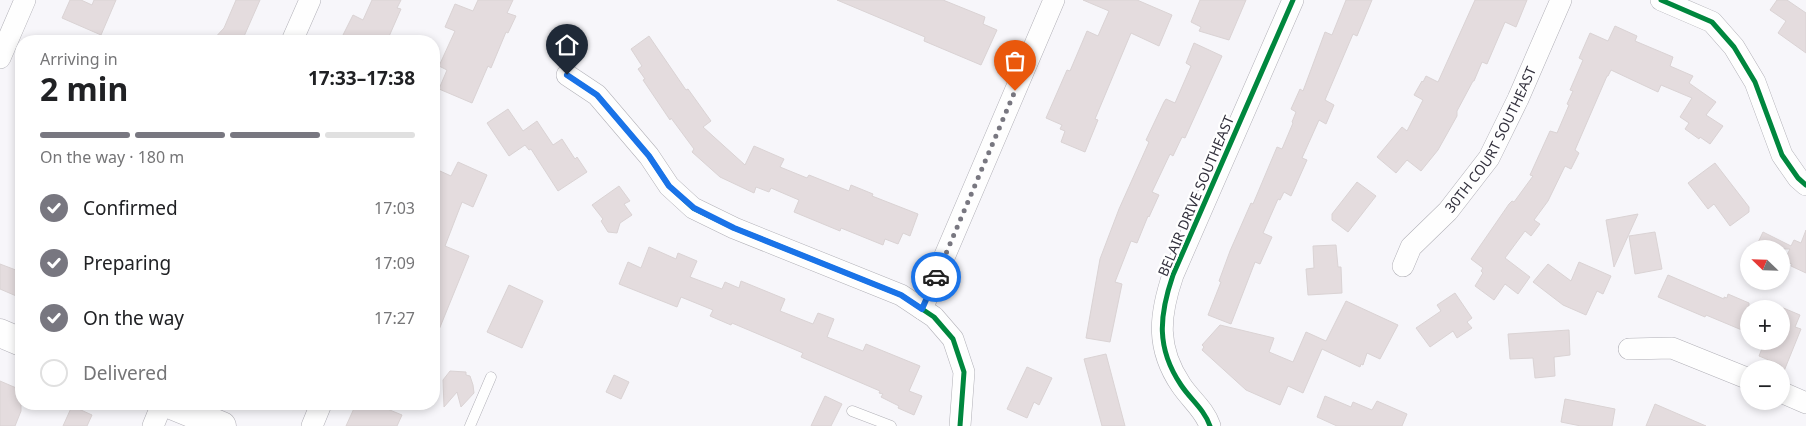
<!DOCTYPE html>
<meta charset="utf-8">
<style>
body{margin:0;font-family:"Noto Sans",sans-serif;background:#f6f6f6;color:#202124;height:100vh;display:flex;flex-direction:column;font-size:19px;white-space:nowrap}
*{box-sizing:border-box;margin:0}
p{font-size:16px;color:#757577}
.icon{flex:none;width:28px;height:28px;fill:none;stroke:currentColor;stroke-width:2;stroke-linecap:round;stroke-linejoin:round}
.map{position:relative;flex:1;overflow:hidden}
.details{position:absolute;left:15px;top:35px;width:425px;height:375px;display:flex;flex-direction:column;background:#fff;border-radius:20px;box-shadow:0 2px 8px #0003}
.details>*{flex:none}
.needle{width:32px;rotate:293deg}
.buttons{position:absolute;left:1740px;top:240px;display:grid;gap:10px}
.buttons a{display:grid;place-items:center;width:50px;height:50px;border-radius:50%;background:#fff;box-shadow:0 2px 8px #0003;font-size:25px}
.pin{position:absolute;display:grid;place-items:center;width:42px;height:42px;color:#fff;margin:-51px -21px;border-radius:50% 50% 50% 0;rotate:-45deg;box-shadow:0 0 5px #0007}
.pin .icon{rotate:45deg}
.courier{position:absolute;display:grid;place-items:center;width:50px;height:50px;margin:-25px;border:4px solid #1a73e8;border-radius:50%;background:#fff;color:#222;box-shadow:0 1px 6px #0007}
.overview em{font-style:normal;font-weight:700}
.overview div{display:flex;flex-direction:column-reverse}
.overview{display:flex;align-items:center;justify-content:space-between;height:85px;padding:0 25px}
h1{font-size:32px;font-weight:700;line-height:38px}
.bar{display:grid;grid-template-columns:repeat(4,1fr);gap:8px 5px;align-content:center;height:60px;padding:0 25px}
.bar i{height:6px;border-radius:4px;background:#e0e0e0}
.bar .active{background:#787780}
.bar p{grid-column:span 4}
ol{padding:0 25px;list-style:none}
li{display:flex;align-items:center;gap:15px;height:55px}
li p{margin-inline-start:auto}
li .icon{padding:5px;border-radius:50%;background:#787780;color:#fff;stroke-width:4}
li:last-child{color:#757577}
li i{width:28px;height:28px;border:2px solid #e0e0e0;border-radius:50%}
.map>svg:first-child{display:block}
.building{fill:#e4dcde;stroke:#dad3d4}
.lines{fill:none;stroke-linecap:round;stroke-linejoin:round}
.service-casing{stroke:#b1b0b7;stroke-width:11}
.minor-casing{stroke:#b1b0b7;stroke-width:22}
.primary-casing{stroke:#b1b0b7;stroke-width:29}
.service{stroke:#fefefe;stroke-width:10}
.minor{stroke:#fefefe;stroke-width:21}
.primary{stroke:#fefefe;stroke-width:28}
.cycleway-casing{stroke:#fff;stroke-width:8}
.cycleway{stroke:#00873e;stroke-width:5}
.done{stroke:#787780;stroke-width:5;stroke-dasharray:0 9}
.route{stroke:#1a73e8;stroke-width:6}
.labels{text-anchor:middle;stroke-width:4.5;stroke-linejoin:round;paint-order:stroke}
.street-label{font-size:14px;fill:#34323e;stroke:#fff}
</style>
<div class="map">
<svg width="1806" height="426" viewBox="0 0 1806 426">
<rect width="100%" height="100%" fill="#f7f6fa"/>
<path class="building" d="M 70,0 L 81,0 L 92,5 L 94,0 L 116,0 L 101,35 L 62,18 Z
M 236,0 L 260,0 L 242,41 L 212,41 L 224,28 Z
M 372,0 L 401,0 L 397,8 L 401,9 L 387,41 L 340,41 L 353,15 L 363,20 Z
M 478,0 L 513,0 L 507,13 L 516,16 L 508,33 L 506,32 L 491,68 L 488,66 L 472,103 L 439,89 L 447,70 L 439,66 L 455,31 L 445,27 L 455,4 L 473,11 Z
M 837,0 L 943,0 L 985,17 L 983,24 L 997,30 L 981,65 L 924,41 L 925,37 Z
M 1083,0 L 1137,0 L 1172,15 L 1159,46 L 1131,33 L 1095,119 L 1098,120 L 1085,152 L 1061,142 L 1065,131 L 1060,129 L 1062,125 L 1046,118 L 1067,70 L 1070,71 L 1087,31 L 1098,36 L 1109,11 Z
M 1200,0 L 1246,0 L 1229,40 L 1199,31 L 1201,27 L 1191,22 Z
M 1346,0 L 1372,0 L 1357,36 L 1353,34 L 1325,100 L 1334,105 L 1326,124 L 1319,120 L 1302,158 L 1307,160 L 1291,196 L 1284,192 L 1280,200 L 1278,199 L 1263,233 L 1272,237 L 1260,264 L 1255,262 L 1231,324 L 1208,315 L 1221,282 L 1219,281 L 1230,251 L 1251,203 L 1253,204 L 1277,147 L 1282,149 L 1293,123 L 1292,122 L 1296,112 L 1291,109 L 1300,89 L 1303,91 L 1325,32 L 1332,35 Z
M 1475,0 L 1527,0 L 1516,27 L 1505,22 L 1487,64 L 1482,62 L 1474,81 L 1473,81 L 1457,111 L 1457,116 L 1438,150 L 1421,171 L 1407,160 L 1396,173 L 1377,157 L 1402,127 L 1407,131 L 1423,100 L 1414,95 L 1422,81 L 1423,82 L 1426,76 L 1438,82 Z
M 1777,0 L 1787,0 L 1806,13 L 1806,53 L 1778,33 L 1786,21 L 1770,10 Z
M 1615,26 L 1637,36 L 1635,41 L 1673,57 L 1670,66 L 1693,76 L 1689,83 L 1716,102 L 1706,115 L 1723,126 L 1710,144 L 1700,137 L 1699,139 L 1685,129 L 1689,123 L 1680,117 L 1692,98 L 1661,85 L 1658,92 L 1611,70 L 1608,76 L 1607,76 L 1575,150 L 1579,153 L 1571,169 L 1565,166 L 1548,201 L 1534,220 L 1540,224 L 1531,236 L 1525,231 L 1505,258 L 1530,277 L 1518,294 L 1505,284 L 1494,300 L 1475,286 L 1483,273 L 1481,271 L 1483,268 L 1471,259 L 1509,204 L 1512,201 L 1514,202 L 1533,176 L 1530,175 L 1550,131 L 1557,133 L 1569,105 L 1567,104 L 1573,91 L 1570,90 L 1583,60 L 1579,58 L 1590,33 L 1608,41 Z
M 649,36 L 686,90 L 688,89 L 711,121 L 703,127 L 745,165 L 754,146 L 784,159 L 780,167 L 807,178 L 809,175 L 849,191 L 851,185 L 873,194 L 872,196 L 918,214 L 910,236 L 903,233 L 898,244 L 885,239 L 883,245 L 841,228 L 840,231 L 794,212 L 799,200 L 771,188 L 769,192 L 756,187 L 754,193 L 720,177 L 692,152 L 694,149 L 671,118 L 670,120 L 643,80 L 645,79 L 638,69 L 642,66 L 631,49 Z
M 1194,43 L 1222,56 L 1185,138 L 1182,137 L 1173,156 L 1170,154 L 1152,192 L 1159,195 L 1149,217 L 1148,216 L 1137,243 L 1131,241 L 1115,282 L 1122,284 L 1110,342 L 1086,338 L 1100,259 L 1119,209 L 1149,142 L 1146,140 L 1164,102 L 1166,99 L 1175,103 L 1191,66 L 1186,63 Z
M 508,109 L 523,131 L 537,121 L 553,145 L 562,139 L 575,159 L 577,157 L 587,172 L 558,191 L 531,149 L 529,150 L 525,145 L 509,156 L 487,123 Z
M 458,162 L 487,175 L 473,207 L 462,202 L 445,246 L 469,256 L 434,342 L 434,186 L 440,171 L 451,176 Z
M 1715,163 L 1749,207 L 1749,212 L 1730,226 L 1714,204 L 1708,209 L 1688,183 Z
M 1357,182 L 1376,196 L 1348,232 L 1332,220 L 1332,214 Z
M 619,186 L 630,201 L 624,204 L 632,215 L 620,223 L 617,233 L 608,232 L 601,221 L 603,219 L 592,205 Z
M 1638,214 L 1614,267 L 1606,220 Z
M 1806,230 L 1806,273 L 1791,266 L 1792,264 L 1784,261 L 1790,249 L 1755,249 L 1763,232 L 1791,246 L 1794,240 L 1801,243 Z
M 1655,232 L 1662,269 L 1635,274 L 1629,236 Z
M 1336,245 L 1338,267 L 1341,267 L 1342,293 L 1308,295 L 1306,269 L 1314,268 L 1313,246 Z
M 649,247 L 676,259 L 678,253 L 697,261 L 690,277 L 722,289 L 725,282 L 739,288 L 741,281 L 785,299 L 780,311 L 813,324 L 818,313 L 834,319 L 827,337 L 863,351 L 866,344 L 920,366 L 909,391 L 922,396 L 914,415 L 898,408 L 899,406 L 881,397 L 883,394 L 879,393 L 880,391 L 801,357 L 803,353 L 732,323 L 731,325 L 710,316 L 713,310 L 681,297 L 677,307 L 619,284 L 628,262 L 641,268 Z
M 1579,262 L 1611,276 L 1603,294 L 1597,291 L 1586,315 L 1563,305 L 1533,282 L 1548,264 L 1571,281 Z
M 0,264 L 21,272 L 21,298 L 0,289 Z
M 1668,275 L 1724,299 L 1724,297 L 1727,298 L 1728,294 L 1749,303 L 1749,333 L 1706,315 L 1705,317 L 1658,297 Z
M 509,285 L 543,301 L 522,348 L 487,332 Z
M 1455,293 L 1472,318 L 1467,322 L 1472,328 L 1457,338 L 1453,331 L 1430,347 L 1416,328 L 1441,311 L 1437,305 Z
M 1346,301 L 1398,325 L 1380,359 L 1367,353 L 1363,365 L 1361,364 L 1360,367 L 1322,349 L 1303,393 L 1288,386 L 1280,405 L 1246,390 L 1202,350 L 1204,347 L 1202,345 L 1220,325 L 1274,338 L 1269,352 L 1293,362 L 1306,332 L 1326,341 Z
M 1781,307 L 1800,315 L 1795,327 L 1801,329 L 1782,376 L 1781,365 L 1759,356 L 1765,341 L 1781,341 Z
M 1569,330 L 1570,355 L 1554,357 L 1555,376 L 1535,378 L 1533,358 L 1510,359 L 1508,334 Z
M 1106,354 L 1125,426 L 1102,426 L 1084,359 Z
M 1027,367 L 1052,378 L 1039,405 L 1034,402 L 1027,418 L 1007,409 Z
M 450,371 L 466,372 L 466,375 L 470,376 L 473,385 L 474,393 L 461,407 L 457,392 L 444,407 L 443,380 Z
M 614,375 L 629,382 L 621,399 L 606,392 Z
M 0,381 L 21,390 L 21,411 L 15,426 L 0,426 Z
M 825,396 L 842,404 L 831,426 L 811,426 Z
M 1325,396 L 1351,407 L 1353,402 L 1372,410 L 1377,401 L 1407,414 L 1402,426 L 1337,426 L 1317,417 Z
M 1565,399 L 1615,409 L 1612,426 L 1581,426 L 1561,422 Z
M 356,404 L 375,404 L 402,415 L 397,426 L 346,426 Z
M 1655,404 L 1706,426 L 1646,426 Z
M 72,406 L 92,415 L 87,426 L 63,426 Z"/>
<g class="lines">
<g class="service-casing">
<path id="service" d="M 852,411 L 891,426
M 470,426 L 491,377"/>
</g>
<g class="minor-casing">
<g id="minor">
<path d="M 1661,0 L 1712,22 L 1734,47 L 1755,82 L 1782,155 L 1798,178 L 1806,185"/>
<path d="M 292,41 L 310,0"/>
<path d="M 0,58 L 25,0"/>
<path d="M 567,75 L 597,95 L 649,156 L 669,186 L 693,208 L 734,228 L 901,295 L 934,317 L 953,339 L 964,372 L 960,426"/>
<path id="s1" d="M 1403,266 L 1411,247 L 1448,211 L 1489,158 L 1518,99 L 1561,0"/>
<path d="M 922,309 L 1054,0"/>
<path d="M 1629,349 L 1672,348 L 1749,379"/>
<path d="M 1781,392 L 1806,403"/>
<path d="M 153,426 L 162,404"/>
<path d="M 312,426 L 321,404"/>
<path d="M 1210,426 C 1204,409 1191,400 1181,385 C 1156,348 1159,316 1173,275 L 1293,0"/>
</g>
</g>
<g class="primary-casing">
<path id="primary" d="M 0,333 L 21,342
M 169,404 L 222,426"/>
</g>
<use href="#service" class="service"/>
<use href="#minor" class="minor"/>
<use href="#primary" class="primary"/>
<g class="cycleway-casing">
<path id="cycleway" d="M 1661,0 L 1712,22 L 1734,47 L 1755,82 L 1782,155 L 1798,178 L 1806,185
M 567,75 L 597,95 L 649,156 L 669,186 L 693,208 L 734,228 L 901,295 L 934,317 L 953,339 L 964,372 L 960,426
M 1210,426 C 1204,409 1191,400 1181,385 C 1156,348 1159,316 1173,275 L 1293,0"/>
</g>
<use href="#cycleway" class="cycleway"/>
</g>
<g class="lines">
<path class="done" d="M 936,277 L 1015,91"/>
<path class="route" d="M 567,75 L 597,95 L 649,156 L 669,186 L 694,208 L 734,228 L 901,295 L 922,309 L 936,277"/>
</g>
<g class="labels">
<g class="street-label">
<text dy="5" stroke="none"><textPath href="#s1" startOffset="156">30TH COURT SOUTHEAST</textPath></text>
<text transform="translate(1196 196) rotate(-67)" y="5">BELAIR DRIVE SOUTHEAST</text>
</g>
</g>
</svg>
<div class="buttons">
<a><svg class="needle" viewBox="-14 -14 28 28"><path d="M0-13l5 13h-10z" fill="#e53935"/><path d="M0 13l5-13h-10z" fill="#757577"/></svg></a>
<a>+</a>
<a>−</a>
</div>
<div class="pin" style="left:1015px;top:91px;background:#ea580c"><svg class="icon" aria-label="bag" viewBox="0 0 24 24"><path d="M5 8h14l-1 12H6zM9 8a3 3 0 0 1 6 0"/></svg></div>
<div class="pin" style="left:567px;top:75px;background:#1f2937"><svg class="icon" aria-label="home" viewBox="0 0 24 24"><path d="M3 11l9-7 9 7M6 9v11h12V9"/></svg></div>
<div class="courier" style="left:936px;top:277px"><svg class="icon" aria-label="car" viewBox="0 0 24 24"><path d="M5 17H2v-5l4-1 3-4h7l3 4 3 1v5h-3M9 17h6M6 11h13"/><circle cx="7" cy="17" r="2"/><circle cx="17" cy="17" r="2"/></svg></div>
<section class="details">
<div class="overview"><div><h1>2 min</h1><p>Arriving in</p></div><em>17:33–17:38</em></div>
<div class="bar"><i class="active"></i><i class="active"></i><i class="active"></i><i></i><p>On the way · 180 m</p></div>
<ol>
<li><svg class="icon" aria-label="check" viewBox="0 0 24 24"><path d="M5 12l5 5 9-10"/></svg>Confirmed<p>17:03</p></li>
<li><svg class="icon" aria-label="check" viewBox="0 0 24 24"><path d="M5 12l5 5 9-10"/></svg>Preparing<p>17:09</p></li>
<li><svg class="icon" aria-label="check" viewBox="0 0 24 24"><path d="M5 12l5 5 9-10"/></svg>On the way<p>17:27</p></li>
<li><i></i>Delivered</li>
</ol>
</section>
</div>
